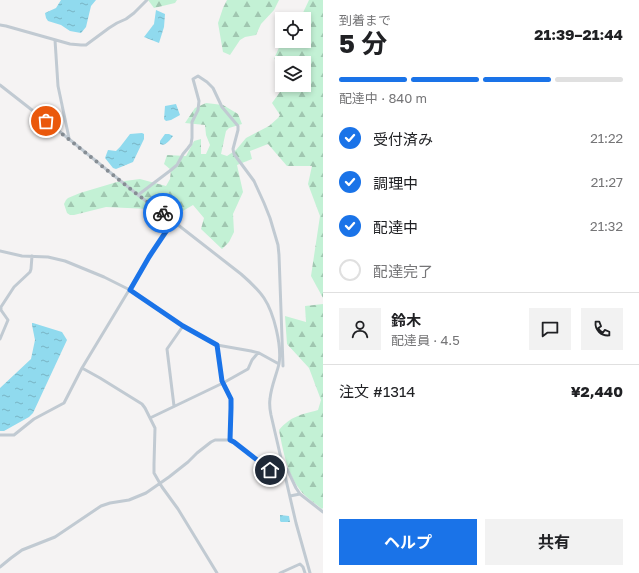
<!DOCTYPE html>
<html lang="ja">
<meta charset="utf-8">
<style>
body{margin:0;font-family:"Golos Text","Noto Sans JP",sans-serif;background:#f2f2f2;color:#202124;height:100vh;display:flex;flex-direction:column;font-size:15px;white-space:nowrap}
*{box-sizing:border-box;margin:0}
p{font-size:13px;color:#757577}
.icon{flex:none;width:22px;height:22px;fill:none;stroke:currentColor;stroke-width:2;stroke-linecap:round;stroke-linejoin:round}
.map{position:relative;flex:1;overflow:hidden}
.drawer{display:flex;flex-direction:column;background:#fff;width:316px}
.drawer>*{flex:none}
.tools{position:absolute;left:275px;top:12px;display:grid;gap:8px}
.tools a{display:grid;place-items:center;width:36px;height:36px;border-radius:0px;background:#fff;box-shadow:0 2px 6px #0003;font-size:20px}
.pin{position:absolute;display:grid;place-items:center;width:34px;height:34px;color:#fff;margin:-17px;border:2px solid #fff;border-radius:50%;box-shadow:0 1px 4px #0007}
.courier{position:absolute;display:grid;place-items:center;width:40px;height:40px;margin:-20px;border:3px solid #1a73e8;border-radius:50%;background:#fff;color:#222;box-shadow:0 1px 5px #0007}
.head em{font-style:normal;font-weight:700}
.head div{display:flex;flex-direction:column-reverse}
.head{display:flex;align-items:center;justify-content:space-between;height:68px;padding:0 16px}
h1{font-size:26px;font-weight:700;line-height:30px}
.bar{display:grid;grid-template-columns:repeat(4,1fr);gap:6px 4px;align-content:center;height:48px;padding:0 16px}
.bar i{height:5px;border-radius:3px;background:#e0e0e0}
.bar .active{background:#1a73e8}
.bar p{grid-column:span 4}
.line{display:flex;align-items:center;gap:10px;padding:0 16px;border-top:1px solid #e0e0e0}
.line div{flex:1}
.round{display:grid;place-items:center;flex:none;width:42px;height:42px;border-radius:0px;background:#f2f2f2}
ol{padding:0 16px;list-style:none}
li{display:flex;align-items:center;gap:12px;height:44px}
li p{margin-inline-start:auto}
li .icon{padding:4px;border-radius:50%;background:#1a73e8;color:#fff;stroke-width:4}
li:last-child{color:#757577}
li i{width:22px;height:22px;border:2px solid #e0e0e0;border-radius:50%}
.action{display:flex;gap:8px;margin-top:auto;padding:8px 16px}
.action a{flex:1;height:46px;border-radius:0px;background:#1a73e8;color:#fff;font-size:16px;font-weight:700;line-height:46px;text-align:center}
.action a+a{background:#f2f2f2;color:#202124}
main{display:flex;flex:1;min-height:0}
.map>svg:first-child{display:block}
.forest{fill:url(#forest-firs)}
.water{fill:url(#water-ripples)}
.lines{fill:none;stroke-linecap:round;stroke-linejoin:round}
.minor{stroke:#c1cad2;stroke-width:3}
.done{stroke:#868d94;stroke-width:4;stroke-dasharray:0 7.2}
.route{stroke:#1a73e8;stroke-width:5}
</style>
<main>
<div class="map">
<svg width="323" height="573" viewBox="0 0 323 573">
<defs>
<pattern id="forest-firs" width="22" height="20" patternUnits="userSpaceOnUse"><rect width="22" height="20" fill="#c3f1d5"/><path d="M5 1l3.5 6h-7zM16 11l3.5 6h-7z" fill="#a0c6b0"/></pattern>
<pattern id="water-ripples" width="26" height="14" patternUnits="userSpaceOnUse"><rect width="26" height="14" fill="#90daee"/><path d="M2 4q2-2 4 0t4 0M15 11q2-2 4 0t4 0" fill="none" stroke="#78b4c4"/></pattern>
</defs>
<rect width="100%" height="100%" fill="#f5f3f3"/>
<path class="forest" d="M 148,0 L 177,0 L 175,3 L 154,8 Z
M 227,0 L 279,0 L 274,10 L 261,24 L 256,35 L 245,37 L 240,40 L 230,55 L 223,52 L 218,23 L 223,8 Z
M 309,0 L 323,0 L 323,298 L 311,276 L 320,216 L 308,184 L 312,166 L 287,166 L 268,144 L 250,151 L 252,159 L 237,165 L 243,192 L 233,214 L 234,232 L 229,242 L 222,249 L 201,229 L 204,218 L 193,205 L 181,212 L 166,212 L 160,206 L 149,209 L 106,207 L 74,215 L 70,215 L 67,213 L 64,204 L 66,200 L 68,198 L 80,193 L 117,182 L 140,179 L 166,186 L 170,179 L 171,170 L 164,164 L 167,155 L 186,156 L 194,141 L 201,139 L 201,154 L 206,154 L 210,145 L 206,135 L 205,125 L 185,123 L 195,108 L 206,103 L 223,105 L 238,114 L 242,124 L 229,128 L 226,131 L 221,154 L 227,156 L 236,150 L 246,138 L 269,126 L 278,118 L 280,115 L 272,103 L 285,85 L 304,85 L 304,63 L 286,63 L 274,59 L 281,43 L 301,43 L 302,41 L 304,41 L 304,35 L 306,31 L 304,25 L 304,19 L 302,19 L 301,17 Z
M 323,304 L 323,508 L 322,509 C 315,503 305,497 300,490 C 287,473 283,451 279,430 C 291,416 300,415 318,410 L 321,400 L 309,368 L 287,344 L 285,316 L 306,322 L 305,306 Z"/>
<path class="water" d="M 61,0 L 96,0 L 91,6 L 86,27 L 81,33 L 70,31 L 61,25 L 48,21 L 46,18 L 45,13 L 56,8 Z
M 156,10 L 165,14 L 164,27 L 159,43 L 144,37 L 154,24 Z
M 176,104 L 180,115 L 171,120 L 166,121 L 164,119 L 165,106 Z
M 142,133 L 144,134 L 144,139 L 133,162 L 116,169 L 113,168 L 105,158 L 108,150 C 111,150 113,151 116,151 L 120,147 L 130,134 Z
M 165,134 L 169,134 L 173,136 C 170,140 165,147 160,144 L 160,141 Z
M 32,323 L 33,323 L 62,332 L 67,340 L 33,413 L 29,417 L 4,431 L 0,431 L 0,388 L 31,359 L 35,340 L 32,325 Z
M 280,515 L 289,516 L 290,522 L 281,522 L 280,521 Z"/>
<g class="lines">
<path class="minor" d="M 0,25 L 6,26 L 70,44 L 81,45 L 86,45 L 109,28 L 117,23 L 126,19 L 134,13 L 147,0
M 55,40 L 58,86 L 69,138
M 0,85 L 69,139 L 138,195 L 173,221 L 241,274 C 249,281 258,289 264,298 C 274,313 282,346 279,364 C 276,376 271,387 270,399 C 269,405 270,410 271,415 L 296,523 L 310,573
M 138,195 L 171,170 L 177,165 L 183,154 L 188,148 L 191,144 L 192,138 L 192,122 L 198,110 L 199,101 L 193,79 L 198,76 L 207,82 L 213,88 L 222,107 L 238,126 L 238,130 L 233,149 L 234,154 L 254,181 L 264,203 L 270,218 L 278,245 L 279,255 L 283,366
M 0,251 L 22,256 L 48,257 L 65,261 L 104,277 L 130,290 L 183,326 L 217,345 L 251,351 L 259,353 L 279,364
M 0,339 L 8,320 L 1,310 L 1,307 L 14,287 L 30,272 L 31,269 L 32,256
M 217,345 L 222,381 L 231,399 L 231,408 L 230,440
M 82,368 L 100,378 L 142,404 L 145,408 L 155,428 L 154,464 L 154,473 L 162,487 L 178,509 L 217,573
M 174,406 L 167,349 L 183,326
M 150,418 L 223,383 L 248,369 L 252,360 L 257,354 L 259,353
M 0,435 L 14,435 L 34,419 L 64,403 L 82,368 L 149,257 L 173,221
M 290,496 L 300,494 L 323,512
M 0,567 L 11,558 L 22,550 L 55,537 L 101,506 L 110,503 L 129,500 L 146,493 L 169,477 L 188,462 L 197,453 L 211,442 L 215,440 L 230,440 L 234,442 L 274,472 L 277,472 L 287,469 L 296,488 L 300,494
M 280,573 L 300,564 L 303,567 L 305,573"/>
</g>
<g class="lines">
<path class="done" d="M 46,121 L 138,195 L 163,213"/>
<path class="route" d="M 163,213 L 173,221 L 149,257 L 130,290 L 183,326 L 217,345 L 222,381 L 231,399 L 231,408 L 230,440 L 234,442 L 270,470"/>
</g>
</svg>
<div class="tools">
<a><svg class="icon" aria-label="locate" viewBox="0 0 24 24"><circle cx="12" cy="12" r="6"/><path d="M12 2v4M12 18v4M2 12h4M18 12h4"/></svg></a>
<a><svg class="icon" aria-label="layers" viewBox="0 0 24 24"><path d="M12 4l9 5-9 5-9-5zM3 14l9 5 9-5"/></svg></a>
</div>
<div class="pin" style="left:46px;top:121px;background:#ea580c"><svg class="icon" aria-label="bag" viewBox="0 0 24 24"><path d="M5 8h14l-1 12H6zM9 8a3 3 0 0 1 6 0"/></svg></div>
<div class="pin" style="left:270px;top:470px;background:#1f2937"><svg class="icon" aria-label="home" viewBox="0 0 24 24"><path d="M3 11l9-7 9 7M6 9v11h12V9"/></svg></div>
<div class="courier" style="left:163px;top:213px"><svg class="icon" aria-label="bike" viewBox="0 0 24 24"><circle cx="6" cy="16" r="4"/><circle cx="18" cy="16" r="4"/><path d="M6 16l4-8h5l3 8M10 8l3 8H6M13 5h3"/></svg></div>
</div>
<section class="drawer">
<div class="head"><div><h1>5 分</h1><p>到着まで</p></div><em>21:39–21:44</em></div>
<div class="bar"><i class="active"></i><i class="active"></i><i class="active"></i><i></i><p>配達中 · 840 m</p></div>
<ol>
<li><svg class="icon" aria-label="check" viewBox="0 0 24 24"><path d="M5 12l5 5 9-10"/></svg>受付済み<p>21:22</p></li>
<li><svg class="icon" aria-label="check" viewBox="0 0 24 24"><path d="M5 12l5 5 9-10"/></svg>調理中<p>21:27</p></li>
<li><svg class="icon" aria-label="check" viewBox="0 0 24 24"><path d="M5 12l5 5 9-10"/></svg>配達中<p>21:32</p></li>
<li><i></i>配達完了</li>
</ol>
<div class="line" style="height:72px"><a class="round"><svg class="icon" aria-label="person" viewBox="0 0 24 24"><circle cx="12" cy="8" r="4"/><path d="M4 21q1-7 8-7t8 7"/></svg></a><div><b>鈴木</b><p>配達員 · 4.5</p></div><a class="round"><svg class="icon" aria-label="chat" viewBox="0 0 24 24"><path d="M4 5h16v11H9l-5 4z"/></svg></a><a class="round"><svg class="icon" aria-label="phone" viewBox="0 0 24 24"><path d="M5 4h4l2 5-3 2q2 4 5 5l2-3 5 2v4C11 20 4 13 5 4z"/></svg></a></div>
<div class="line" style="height:52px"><div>注文 #1314</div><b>¥2,440</b></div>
<div class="action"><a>ヘルプ</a><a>共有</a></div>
</section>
</main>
